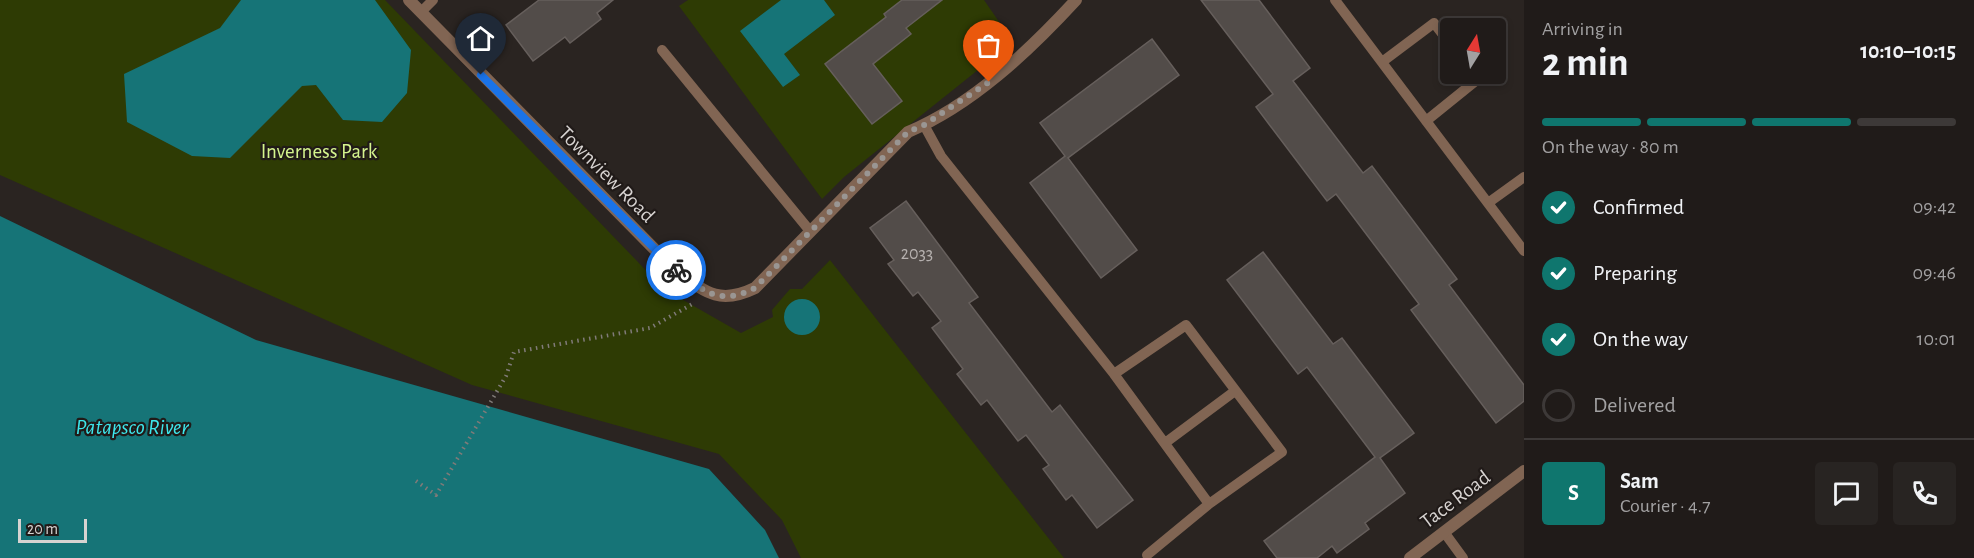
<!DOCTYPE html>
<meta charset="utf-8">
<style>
body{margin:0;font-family:"Alegreya Sans",sans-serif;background:#282422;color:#f1f3f6;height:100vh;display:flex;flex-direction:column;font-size:22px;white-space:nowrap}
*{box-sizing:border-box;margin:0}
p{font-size:20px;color:#a2a1a2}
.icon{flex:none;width:33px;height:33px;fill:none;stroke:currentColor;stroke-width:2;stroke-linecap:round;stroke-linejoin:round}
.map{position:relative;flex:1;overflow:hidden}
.details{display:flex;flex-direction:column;background:#201b19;width:450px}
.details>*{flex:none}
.needle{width:39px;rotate:11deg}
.tools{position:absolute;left:1440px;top:18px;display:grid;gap:12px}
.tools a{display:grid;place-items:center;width:66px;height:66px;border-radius:6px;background:#201b19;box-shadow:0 3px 9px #0003,0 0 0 2px #3d3938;font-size:30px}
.scale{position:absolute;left:18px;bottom:15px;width:69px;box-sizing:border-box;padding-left:6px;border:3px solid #d7d3d1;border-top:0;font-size:16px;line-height:21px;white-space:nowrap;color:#d7d3d1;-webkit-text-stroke:4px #201a18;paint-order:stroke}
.pin{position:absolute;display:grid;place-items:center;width:51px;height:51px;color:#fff;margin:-62px -26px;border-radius:50% 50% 50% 0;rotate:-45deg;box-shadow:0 0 6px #0007}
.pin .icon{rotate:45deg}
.courier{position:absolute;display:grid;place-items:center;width:60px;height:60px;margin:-30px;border:4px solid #1a73e8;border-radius:50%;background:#fff;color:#222;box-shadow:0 2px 8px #0007}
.headline em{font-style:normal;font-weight:700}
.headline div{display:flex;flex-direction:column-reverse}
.headline{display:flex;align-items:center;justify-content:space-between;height:102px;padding:0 18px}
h1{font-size:39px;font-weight:700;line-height:45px}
.bar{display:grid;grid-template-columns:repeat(4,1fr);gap:9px 6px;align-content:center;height:72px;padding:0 18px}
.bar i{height:8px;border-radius:4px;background:#3d3938}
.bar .selected{background:#0f766e}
.bar p{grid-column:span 4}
.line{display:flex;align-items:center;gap:15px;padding:0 18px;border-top:2px solid #3d3938}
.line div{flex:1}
.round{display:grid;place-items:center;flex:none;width:63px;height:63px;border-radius:6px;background:#282422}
ol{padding:0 18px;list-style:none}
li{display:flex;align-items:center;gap:18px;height:66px}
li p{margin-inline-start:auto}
li .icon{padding:6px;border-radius:50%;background:#0f766e;color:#fff;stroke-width:4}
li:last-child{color:#a2a1a2}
li i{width:33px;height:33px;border:3px solid #3d3938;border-radius:50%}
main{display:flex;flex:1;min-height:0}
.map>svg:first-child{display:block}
.green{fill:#2e3b04}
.water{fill:#167477}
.building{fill:#524c49;stroke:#665f5c;stroke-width:1.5}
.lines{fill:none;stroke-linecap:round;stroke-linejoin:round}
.path{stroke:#807b79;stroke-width:4;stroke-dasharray:1.5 4.5;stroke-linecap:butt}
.service{stroke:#816553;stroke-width:10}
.minor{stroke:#816553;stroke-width:12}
.done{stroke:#9a9693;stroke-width:6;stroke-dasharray:0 10.8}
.route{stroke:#1a73e8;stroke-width:8}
.labels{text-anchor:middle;stroke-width:4.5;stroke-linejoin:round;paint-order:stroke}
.number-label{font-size:18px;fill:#b6b1af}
.park-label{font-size:21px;fill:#d4f38d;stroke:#201a18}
.street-label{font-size:21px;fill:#d7d3d1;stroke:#201a18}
.water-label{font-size:22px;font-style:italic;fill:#3ee7ec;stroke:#201a18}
</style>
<main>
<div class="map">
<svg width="1524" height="558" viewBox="0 0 1524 558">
<rect width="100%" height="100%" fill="#2a2421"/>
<path class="green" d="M 0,0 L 385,0 L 664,289 L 741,333 L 773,317 L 772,310 L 790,289 L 802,289 L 830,260 L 1064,558 L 801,558 L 782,520 L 719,454 L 472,385 L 0,175 Z
M 688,0 L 984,0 L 1013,42 L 844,177 L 822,199 L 679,6 Z"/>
<path class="water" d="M 241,0 L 375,0 L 411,50 L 407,93 L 382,122 L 343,120 L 316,85 L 302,86 L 230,158 L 192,156 L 127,122 L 124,74 L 220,28 Z
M 781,0 L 824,0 L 835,15 L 784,54 L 800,75 L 783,87 L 740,31 Z
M 0,216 L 256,340 L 709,469 L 765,530 L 779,558 L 0,558 Z
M784 317a18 18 0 1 1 36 0a18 18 0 1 1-36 0Z"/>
<path class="building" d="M 539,0 L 613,0 L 597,13 L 601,19 L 570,43 L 565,37 L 533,61 L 506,25 Z
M 902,0 L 942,0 L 906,28 L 911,34 L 873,64 L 902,101 L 872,124 L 825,64 L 886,17 L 884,14 Z
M 1201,0 L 1259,0 L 1310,68 L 1293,81 L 1363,173 L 1372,166 L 1457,279 L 1449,285 L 1524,385 L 1524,401 L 1496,423 L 1411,310 L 1419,304 L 1336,194 L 1327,201 L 1256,107 L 1273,94 Z
M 1152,39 L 1179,75 L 1068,158 L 1137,250 L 1101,278 L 1030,183 L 1065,156 L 1040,123 Z
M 906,201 L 978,297 L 969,303 L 1052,412 L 1060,405 L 1133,500 L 1097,528 L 1072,495 L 1066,500 L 1043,469 L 1049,465 L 1026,435 L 1018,441 L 987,400 L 981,405 L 957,374 L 963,369 L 932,328 L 941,321 L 918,292 L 913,296 L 888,264 L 894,260 L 870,228 Z
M 1263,252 L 1333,344 L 1342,338 L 1414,433 L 1380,458 L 1405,493 L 1365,523 L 1369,529 L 1337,553 L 1332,546 L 1317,558 L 1277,558 L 1264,541 L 1375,457 L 1307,367 L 1298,374 L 1227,280 Z"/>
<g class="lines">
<path class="path" d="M 416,481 L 436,495 L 506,376 L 514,352 L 650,328 L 694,303"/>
<path class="service" d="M 1335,0 L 1524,251
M 421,12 L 433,0
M 662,50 L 810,231
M 1382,62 L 1434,23 L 1450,44
M 1426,121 L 1478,79 L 1473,74
M 924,125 L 941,156 L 1114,374 L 1209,504 L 1147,555
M 1488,203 L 1524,177
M 1114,374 L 1186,325 L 1282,452 L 1209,504
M 1165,443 L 1235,391
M 1444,532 L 1463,558"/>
<path class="minor" d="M 409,0 L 674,269 C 704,291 718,306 755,288 L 908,132 C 972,105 1029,51 1076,0
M 1410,558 L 1524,471"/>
</g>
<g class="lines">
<path class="done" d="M 676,270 C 705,292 719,306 755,288 L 908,132 L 924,125 L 989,82"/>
<path class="route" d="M 481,75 L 676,270"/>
</g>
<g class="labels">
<g class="number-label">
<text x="917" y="259">2033</text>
</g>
<g class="park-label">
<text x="319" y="158">Inverness Park</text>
</g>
<g class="street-label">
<text transform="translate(607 174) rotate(45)" y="7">Townview Road</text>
<text transform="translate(1455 499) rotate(-37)" y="7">Tace Road</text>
</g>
<g class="water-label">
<text x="132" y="434">Patapsco River</text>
</g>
</g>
</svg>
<div class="tools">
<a><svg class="needle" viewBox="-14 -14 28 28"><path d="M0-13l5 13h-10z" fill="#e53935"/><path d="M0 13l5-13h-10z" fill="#a2a1a2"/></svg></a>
</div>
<div class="scale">20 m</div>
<div class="pin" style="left:989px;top:82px;background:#ea580c"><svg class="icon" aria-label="bag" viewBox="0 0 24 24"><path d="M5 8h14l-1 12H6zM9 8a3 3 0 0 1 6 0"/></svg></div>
<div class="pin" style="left:481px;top:75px;background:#1f2937"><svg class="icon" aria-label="home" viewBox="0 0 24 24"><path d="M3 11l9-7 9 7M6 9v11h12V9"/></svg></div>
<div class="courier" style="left:676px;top:270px"><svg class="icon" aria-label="bike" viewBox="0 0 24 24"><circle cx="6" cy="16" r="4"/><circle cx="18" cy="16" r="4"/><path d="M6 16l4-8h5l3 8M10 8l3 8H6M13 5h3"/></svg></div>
</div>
<section class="details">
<div class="headline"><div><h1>2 min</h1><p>Arriving in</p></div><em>10:10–10:15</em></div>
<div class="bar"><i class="selected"></i><i class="selected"></i><i class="selected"></i><i></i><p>On the way · 80 m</p></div>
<ol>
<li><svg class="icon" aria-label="check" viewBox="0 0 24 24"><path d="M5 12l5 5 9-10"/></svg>Confirmed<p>09:42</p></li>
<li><svg class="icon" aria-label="check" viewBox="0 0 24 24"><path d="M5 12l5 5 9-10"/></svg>Preparing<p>09:46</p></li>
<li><svg class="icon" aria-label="check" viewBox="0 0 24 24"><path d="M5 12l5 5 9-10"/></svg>On the way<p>10:01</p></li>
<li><i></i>Delivered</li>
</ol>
<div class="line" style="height:108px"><b class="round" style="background:#0f766e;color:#fff">S</b><div><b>Sam</b><p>Courier · 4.7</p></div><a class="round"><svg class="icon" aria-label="chat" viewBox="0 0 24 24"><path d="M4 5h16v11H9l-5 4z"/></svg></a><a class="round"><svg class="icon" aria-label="phone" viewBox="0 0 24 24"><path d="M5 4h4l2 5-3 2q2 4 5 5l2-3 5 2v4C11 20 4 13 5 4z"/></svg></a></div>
</section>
</main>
